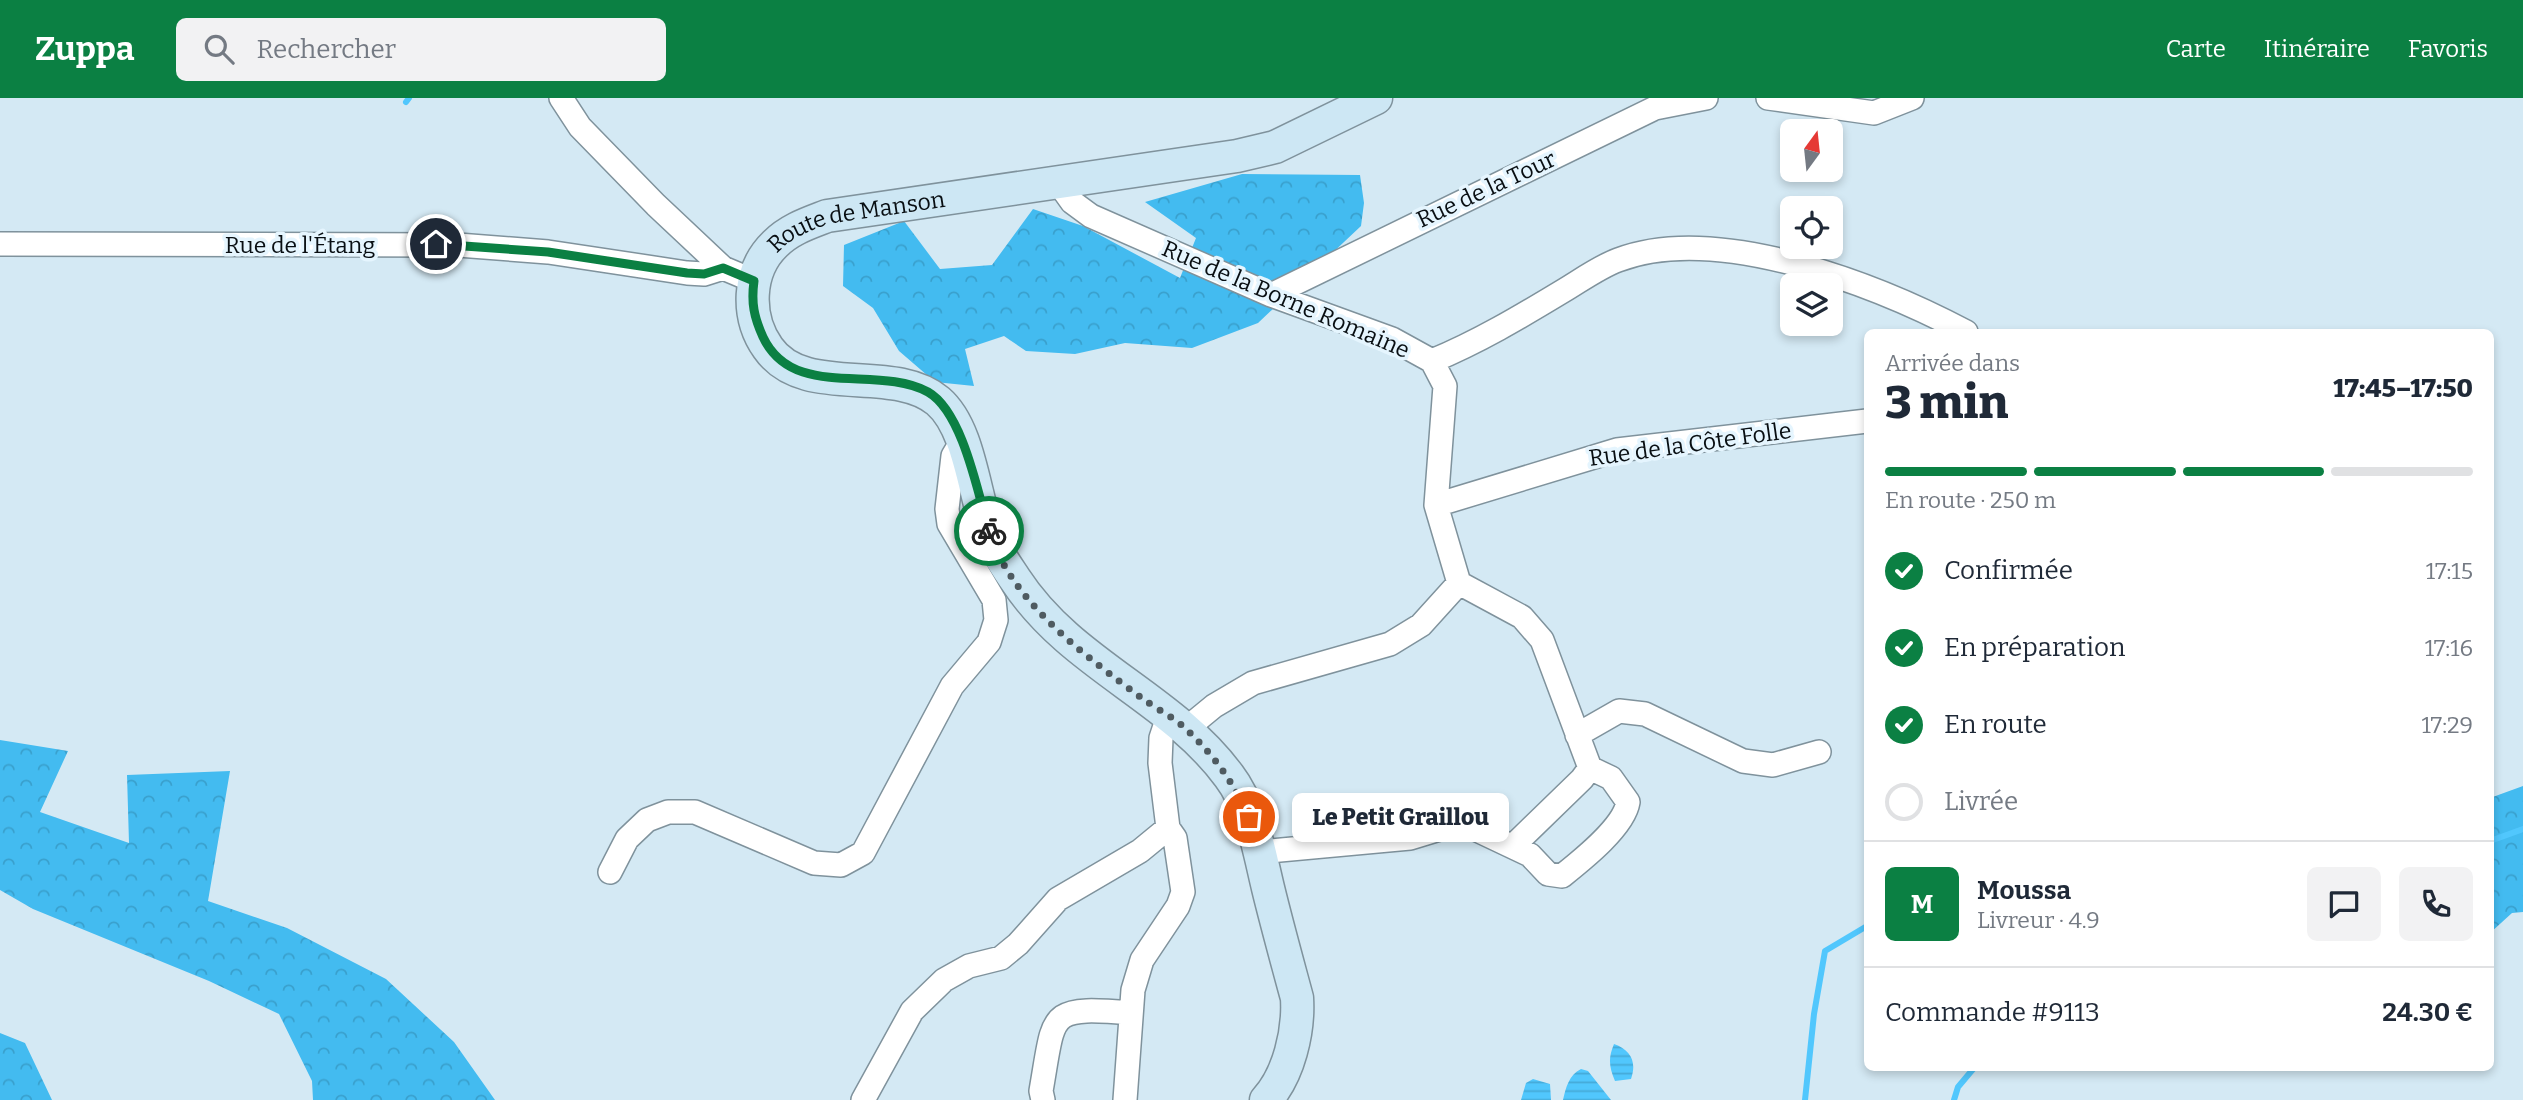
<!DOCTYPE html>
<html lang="fr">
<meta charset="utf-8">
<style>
body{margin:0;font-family:Bitter,serif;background:#f2f2f3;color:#1f2937;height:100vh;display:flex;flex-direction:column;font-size:26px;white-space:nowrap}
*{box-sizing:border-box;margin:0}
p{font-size:23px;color:#747a83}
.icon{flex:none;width:38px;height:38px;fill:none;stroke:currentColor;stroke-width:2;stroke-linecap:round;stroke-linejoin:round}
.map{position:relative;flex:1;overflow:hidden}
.drawer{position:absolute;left:1864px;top:231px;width:630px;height:742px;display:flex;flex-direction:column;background:#fff;border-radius:10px;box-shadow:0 4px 10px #0003}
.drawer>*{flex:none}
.needle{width:46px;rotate:15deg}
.fabs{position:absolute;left:1780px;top:21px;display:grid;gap:14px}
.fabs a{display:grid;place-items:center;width:63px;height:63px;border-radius:10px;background:#fff;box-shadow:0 4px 10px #0003;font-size:35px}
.pin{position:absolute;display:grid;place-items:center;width:60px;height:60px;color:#fff;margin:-30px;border:4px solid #fff;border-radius:50%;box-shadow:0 2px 7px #0007}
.courier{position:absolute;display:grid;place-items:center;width:70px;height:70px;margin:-35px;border:5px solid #0b8043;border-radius:50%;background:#fff;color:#222;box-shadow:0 2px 9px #0007}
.bubble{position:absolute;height:49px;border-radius:10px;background:#fff;box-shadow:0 4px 10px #0003;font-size:23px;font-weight:800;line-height:49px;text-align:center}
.summary em{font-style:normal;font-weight:800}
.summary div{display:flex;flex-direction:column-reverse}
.summary{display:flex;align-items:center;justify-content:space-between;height:119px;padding:0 21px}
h1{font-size:46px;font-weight:800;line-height:52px}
.bar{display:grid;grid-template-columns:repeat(4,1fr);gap:10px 7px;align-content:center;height:84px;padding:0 21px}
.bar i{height:9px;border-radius:5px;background:#e0e1e3}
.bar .current{background:#0b8043}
.bar p{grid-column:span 4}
.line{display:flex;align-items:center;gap:18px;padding:0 21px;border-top:2px solid #e0e1e3}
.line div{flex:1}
.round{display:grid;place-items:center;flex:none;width:74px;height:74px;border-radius:10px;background:#f2f2f3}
ol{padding:0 21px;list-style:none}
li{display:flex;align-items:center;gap:21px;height:77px}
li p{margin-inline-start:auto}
li .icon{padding:7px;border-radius:50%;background:#0b8043;color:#fff;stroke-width:4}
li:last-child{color:#747a83}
li i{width:38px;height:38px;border:4px solid #e0e1e3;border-radius:50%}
header{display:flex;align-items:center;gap:42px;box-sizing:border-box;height:98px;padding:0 35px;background:#0b8043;color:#fff}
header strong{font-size:33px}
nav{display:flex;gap:38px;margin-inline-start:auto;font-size:24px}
.search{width:490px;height:63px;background:#f2f2f3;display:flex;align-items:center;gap:18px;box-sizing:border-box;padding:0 24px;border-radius:10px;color:#747a83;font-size:26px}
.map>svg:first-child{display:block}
.forest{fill:url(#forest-crowns)}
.water{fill:url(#water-rules)}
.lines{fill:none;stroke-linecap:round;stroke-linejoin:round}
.stream{stroke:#51c7fd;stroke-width:6}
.street-casing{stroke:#7f929c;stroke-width:26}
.secondary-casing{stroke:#7f929c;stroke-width:35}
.street{stroke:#fff;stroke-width:23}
.secondary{stroke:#cde7f4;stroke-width:32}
.done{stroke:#4f5b61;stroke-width:7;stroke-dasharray:0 12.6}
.route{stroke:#0b8043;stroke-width:9}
.labels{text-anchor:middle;stroke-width:7;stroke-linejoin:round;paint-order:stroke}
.street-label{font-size:23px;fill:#080e12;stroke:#e5f5fe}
</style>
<header>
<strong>Zuppa</strong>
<div class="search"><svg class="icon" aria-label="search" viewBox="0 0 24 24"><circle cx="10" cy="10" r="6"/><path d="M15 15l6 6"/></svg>Rechercher</div>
<nav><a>Carte</a><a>Itinéraire</a><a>Favoris</a></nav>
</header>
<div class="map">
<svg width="2523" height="1002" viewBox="0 0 2523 1002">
<defs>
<pattern id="forest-crowns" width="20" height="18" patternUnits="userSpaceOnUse" patternTransform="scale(1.75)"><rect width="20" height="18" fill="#43bbf0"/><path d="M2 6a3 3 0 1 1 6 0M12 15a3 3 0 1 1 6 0" fill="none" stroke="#39a0cd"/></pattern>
<pattern id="water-rules" width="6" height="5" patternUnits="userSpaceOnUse" patternTransform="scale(1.75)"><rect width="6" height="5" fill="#51c7fd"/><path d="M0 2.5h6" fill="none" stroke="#45aad8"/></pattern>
</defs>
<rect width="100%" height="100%" fill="#d4e9f4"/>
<path class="forest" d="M 1242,76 L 1360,77 L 1364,105 L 1361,128 L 1258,225 L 1192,250 L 1125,245 L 1075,256 L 1026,253 L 1004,238 L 965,251 L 974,288 L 935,284 L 899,253 L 873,210 L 843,188 L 844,147 L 904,123 L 940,171 L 992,167 L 1033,111 L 1083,128 L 1180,180 L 1196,140 L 1145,104 Z
M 0,642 L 68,653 L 40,714 L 129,745 L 127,677 L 230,673 L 208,803 L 287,830 L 386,881 L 454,944 L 495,1002 L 313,1002 L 312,983 L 279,916 L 209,883 L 33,811 L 0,792 Z
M 2523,688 L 2523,814 L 2512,815 L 2490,835 L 2490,700 Z
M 0,935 L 25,945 L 52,1002 L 0,1002 Z"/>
<path class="water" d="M 1614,946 C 1631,952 1637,964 1631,981 L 1615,983 C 1609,969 1608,960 1614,946 Z
M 1581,971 L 1588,973 L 1611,1002 L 1563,1002 C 1566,989 1569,977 1581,971 Z
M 1533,981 L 1550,986 L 1551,1002 L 1521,1002 L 1526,985 Z"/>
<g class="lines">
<path class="stream" d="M 406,4 L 409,0
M 2490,743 L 2523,731
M 1805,1002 L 1814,916 L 1825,853 L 1867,828
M 1954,1002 L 1958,989 L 1974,970"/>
<g class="street-casing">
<path id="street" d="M 561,0 L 580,29 L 656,107 L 723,170 L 754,183
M 1768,0 L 1874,15 L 1912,0
M 1057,83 L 1072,104 L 1091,118 L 1271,197 L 1392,241 L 1432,263 L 1445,288 L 1436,407 L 1459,485
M 0,146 L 458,147 L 548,154 L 687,175 L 704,176 L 723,170
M 1271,197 L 1655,10 L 1706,0
M 1432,263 C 1478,244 1520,219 1563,193 C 1580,183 1599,169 1618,162 C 1717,124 1877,187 1966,234
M 1436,407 L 1617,352 L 1867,323
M 1186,631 L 1214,608 L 1253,585 L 1390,546 L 1421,527 L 1459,485 L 1522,519 L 1542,542 L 1590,670 L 1582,681 L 1513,748
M 1577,637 L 1619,613 L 1645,616 L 1743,663 L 1773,667 L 1819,654
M 1259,754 L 1410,740 L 1446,729 L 1473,730 L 1530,757 L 1548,776 L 1562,778 C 1582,762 1624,729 1628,704 L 1611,680 L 1590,670
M 610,774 L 627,741 L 647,722 L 668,714 L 695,714 L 814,765 L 841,767 L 863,755 L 952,588 L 989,544 L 996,522 L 994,502 L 949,426 L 947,411 L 953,358 L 962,343
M 863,1002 L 912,913 L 944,882 L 969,868 L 1001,860 L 1018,846 L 1058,801 L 1140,753 L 1168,730
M 1043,1002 L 1041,993 C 1055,914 1046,908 1131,915
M 1125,1002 L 1133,892 L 1142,862 L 1178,808 L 1183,794 L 1175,740 L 1168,730 L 1160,665 L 1161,640 L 1168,619"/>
</g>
<g class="secondary-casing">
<g id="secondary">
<path id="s1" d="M 1266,1002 C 1289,977 1299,933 1297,900 C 1287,863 1277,827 1268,790 C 1259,753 1252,708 1229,678 C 1170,598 1071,567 1015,481 C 1007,469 998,456 992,444 C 974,405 972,332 938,303 C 893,265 804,302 768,250 C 746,219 747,173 775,146 C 790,131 809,125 827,118 L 1237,58 L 1275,49 L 1376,0"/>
</g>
</g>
<use href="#street" class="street"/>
<use href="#secondary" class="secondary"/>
</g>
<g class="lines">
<path class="done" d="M 989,433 C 1011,504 1087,559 1143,601 C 1157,611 1175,620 1187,632 C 1215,658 1234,686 1249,719"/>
<path class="route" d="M 436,146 L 548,154 L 687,175 L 704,176 L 723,170 L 754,183 C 751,205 754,219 763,239 C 793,303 877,266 928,294 C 963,314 978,396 989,433"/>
</g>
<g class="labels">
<g class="street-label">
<text transform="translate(1486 91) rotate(-25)" y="8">Rue de la Tour</text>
<text dy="8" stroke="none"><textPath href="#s1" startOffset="1214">Route de Manson</textPath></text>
<text x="300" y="155">Rue de l'Étang</text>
<text transform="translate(1286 201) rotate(23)" y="8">Rue de la Borne Romaine</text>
<text transform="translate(1690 346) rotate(-8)" y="8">Rue de la Côte Folle</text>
</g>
</g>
</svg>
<div class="fabs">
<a><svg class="needle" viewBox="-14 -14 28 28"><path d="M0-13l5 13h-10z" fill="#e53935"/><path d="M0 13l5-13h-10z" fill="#747a83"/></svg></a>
<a><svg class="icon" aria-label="locate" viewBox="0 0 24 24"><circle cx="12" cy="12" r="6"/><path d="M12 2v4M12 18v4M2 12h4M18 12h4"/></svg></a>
<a><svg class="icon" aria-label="layers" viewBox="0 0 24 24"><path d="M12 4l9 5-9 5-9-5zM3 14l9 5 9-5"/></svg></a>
</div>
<div class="pin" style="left:1249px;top:719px;background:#ea580c"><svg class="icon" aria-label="bag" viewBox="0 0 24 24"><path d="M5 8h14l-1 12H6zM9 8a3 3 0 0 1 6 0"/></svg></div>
<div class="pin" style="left:436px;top:146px;background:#1f2937"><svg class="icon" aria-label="home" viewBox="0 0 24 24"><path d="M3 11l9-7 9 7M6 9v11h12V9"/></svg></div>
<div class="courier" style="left:989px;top:433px"><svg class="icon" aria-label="bike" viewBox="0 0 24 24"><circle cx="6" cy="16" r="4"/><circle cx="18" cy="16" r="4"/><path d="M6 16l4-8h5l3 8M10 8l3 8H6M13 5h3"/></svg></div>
<div class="bubble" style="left:1292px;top:695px;width:217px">Le Petit Graillou</div>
<section class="drawer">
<div class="summary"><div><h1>3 min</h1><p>Arrivée dans</p></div><em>17:45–17:50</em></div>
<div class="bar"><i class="current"></i><i class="current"></i><i class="current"></i><i></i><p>En route · 250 m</p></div>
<ol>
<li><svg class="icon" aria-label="check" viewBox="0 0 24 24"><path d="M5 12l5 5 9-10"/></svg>Confirmée<p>17:15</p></li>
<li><svg class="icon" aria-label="check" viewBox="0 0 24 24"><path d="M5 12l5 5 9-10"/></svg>En préparation<p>17:16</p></li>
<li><svg class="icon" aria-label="check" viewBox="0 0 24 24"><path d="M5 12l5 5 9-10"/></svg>En route<p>17:29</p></li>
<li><i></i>Livrée</li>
</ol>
<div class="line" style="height:126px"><b class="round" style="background:#0b8043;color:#fff">M</b><div><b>Moussa</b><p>Livreur · 4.9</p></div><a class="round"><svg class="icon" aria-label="chat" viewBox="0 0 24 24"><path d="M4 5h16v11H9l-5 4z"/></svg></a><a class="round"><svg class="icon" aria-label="phone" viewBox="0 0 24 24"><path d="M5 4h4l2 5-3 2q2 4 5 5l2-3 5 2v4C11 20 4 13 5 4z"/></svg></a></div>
<div class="line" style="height:91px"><div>Commande #9113</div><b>24.30 €</b></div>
</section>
</div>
